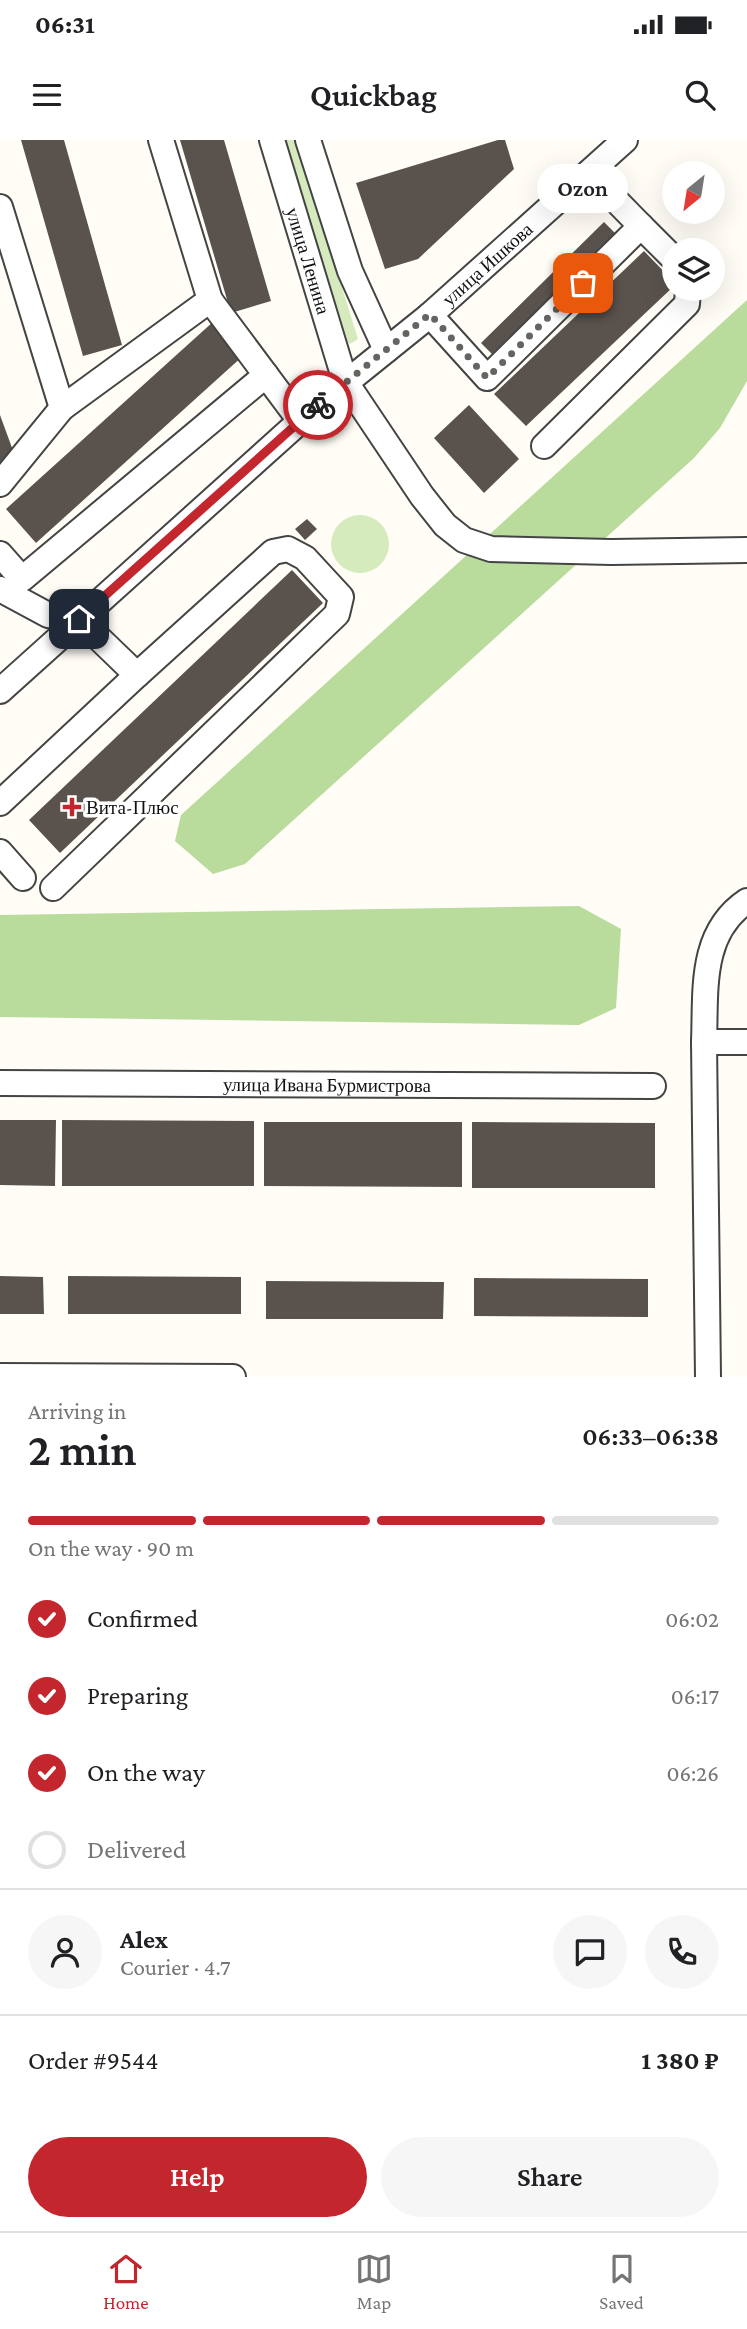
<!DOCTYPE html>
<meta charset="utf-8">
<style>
body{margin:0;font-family:"Crimson Pro",serif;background:#f6f6f6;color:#202124;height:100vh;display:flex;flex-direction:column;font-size:26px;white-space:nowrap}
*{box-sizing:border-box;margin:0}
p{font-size:23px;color:#757577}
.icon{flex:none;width:38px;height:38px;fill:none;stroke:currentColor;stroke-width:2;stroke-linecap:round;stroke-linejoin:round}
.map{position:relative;height:1237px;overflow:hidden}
.details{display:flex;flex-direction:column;background:#fff;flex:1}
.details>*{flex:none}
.needle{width:46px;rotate:210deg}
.controls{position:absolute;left:662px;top:21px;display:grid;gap:14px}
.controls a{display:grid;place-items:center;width:63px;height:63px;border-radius:50%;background:#fff;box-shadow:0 7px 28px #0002;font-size:35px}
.pin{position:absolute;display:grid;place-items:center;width:60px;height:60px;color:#fff;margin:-30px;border-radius:14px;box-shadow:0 4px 10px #0006}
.courier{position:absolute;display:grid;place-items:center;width:70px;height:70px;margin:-35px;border:5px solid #c4262e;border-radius:50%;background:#fff;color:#222;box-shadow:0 2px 9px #0007}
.bubble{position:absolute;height:49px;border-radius:24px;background:#fff;box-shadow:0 7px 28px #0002;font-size:23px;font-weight:600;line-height:49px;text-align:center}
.head em{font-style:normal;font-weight:600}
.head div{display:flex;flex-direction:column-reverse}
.head{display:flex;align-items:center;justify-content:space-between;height:119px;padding:0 28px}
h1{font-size:46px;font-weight:600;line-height:52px}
.bar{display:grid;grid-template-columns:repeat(4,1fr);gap:10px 7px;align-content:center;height:84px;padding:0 28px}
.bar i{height:9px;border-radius:5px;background:#e0e0e0}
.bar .active{background:#c4262e}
.bar p{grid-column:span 4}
.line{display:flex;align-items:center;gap:18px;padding:0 28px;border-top:2px solid #e0e0e0}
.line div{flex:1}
.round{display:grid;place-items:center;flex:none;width:74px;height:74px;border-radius:37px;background:#f6f6f6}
ol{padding:0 28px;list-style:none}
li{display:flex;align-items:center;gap:21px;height:77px}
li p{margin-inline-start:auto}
li .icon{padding:7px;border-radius:50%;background:#c4262e;color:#fff;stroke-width:4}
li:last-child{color:#757577}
li i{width:38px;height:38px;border:4px solid #e0e0e0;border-radius:50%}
.button{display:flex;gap:14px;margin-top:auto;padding:14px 28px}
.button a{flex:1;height:80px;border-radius:42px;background:#c4262e;color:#fff;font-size:28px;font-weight:600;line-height:80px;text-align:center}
.button a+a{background:#f6f6f6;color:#202124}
.status{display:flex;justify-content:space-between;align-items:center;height:49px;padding:0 35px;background:#fff;direction:ltr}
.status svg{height:19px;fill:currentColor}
header{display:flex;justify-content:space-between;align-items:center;height:91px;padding:0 28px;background:#fff;font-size:32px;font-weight:600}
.menu{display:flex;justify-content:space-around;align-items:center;height:98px;border-top:2px solid #e0e0e0;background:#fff;font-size:19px;color:#757577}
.menu a{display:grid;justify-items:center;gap:4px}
.menu .active{color:#c4262e}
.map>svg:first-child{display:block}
.green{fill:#d5ebbd}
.forest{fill:#b9dc9c}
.building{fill:#5a524d}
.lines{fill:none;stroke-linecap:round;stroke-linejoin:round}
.minor-casing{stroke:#444;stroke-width:28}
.minor{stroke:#fff;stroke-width:24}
.done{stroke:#646461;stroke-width:7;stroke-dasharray:0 12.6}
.route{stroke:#c4262e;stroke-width:9}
.poi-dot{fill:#c4262e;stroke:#fff;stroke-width:2.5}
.labels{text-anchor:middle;stroke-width:7;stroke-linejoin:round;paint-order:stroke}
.street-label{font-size:19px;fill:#111;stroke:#fff}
.poi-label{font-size:19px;fill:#111;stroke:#fff;text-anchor:start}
</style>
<div class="status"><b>06:31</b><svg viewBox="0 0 49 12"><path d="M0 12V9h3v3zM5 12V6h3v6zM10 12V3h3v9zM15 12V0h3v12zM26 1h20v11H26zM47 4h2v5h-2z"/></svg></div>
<header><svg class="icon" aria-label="menu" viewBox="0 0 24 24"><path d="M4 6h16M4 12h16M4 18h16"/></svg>Quickbag<svg class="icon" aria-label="search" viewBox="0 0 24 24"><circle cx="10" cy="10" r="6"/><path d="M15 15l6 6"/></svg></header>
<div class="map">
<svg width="747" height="1237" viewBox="0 0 747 1237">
<rect width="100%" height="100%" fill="#fffdf5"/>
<path class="green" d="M 285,0 L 296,0 L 358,199 L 350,204 L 348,202 Z
M331 404a29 29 0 1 1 58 0a29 29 0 1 1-58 0Z"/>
<path class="forest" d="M 747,160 L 747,241 L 720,288 L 694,318 L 245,724 L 213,734 L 175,701 L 181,675 Z
M 579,766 L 621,789 L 616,868 L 579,885 L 0,877 L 0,775 Z"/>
<path class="building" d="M 21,0 L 64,0 L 122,205 L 83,216 Z
M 180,0 L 224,0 L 271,161 L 231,173 Z
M 498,0 L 505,0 L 514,29 L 418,119 L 385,129 L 356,43 Z
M 604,82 L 615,93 L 492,214 L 481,203 Z
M 644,111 L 674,142 L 674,146 L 526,286 L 494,254 Z
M 214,181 L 244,215 L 36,403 L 6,369 Z
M 469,265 L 519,319 L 484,353 L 434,298 Z
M 0,275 L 15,316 L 0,322 Z
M 307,379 L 317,389 L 305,400 L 295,389 Z
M 292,430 L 323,463 L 60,713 L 29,680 Z
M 0,980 L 56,980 L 55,1046 L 0,1045 Z
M 62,980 L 254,981 L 254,1046 L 62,1046 Z
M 264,982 L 462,982 L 462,1047 L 264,1046 Z
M 472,982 L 655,983 L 655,1048 L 472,1048 Z
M 0,1136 L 43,1137 L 44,1174 L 0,1174 Z
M 68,1136 L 241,1137 L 241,1174 L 68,1174 Z
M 474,1138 L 648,1139 L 648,1177 L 474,1176 Z
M 266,1141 L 444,1142 L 443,1179 L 266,1179 Z"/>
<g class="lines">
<g class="minor-casing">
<g id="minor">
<path d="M 161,0 L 210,160"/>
<path id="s1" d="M 272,0 L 345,241 L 422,356 L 445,385 L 464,400 L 491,409 L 611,412 L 747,410"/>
<path d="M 308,0 L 350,131 L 386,210"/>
<path d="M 0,67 L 62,268"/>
<path d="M 641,86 L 674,119"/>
<path d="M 430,175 L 487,238 L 641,86 L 589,33"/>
<path d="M 544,306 L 687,164 L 688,149"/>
<path d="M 0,344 L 62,268 L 210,160 L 301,282"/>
<path d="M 0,414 L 22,439 L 266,235"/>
<path d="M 0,449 L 48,475 L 79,479 L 137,535 L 273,412 L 288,409 L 305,418 L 341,457 L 337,474 L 53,748"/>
<path id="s2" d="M 0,551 L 317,266 L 430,175 L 625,0"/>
<path d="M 0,663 L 137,535"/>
<path d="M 0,712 L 23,738"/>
<path d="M 704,902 L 747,902"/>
<path id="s3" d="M 0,943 L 653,946"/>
<path d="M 0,1236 L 233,1237"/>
<path d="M 708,1237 L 704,902 C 706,851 699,793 747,761"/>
</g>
</g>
<use href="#minor" class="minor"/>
</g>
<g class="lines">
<path class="done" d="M 318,265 L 430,174 L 487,238 L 583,143"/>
<path class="route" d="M 79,479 L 318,265"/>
</g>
<path class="poi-dot" d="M68.5 656.5h7v7h7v7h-7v7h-7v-7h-7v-7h7z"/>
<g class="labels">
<g class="street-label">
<text dy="7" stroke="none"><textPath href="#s1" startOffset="126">улица Ленина</textPath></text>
<text dy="7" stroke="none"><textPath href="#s2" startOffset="648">улица Ишкова</textPath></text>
<text dy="7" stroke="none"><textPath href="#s3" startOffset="327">улица Ивана Бурмистрова</textPath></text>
</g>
<g class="poi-label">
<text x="86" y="674">Вита-Плюс</text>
</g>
</g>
</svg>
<div class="controls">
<a><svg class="needle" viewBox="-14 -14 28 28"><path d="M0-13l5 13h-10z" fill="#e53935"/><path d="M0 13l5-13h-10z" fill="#757577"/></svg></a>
<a><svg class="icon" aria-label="layers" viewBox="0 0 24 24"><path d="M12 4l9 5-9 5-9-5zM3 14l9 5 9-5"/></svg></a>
</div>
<div class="pin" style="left:583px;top:143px;background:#ea580c"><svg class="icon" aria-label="bag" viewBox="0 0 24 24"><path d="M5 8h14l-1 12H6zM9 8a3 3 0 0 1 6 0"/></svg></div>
<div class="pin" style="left:79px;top:479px;background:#1f2937"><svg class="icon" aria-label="home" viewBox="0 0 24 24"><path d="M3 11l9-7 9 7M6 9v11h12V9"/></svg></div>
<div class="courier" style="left:318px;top:265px"><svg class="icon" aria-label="bike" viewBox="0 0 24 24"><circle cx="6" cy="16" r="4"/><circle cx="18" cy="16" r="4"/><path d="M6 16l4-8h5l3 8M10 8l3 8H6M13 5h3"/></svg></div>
<div class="bubble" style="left:537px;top:24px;width:91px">Ozon</div>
</div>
<section class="details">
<div class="head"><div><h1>2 min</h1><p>Arriving in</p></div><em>06:33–06:38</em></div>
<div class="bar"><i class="active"></i><i class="active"></i><i class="active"></i><i></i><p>On the way · 90 m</p></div>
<ol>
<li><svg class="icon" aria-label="check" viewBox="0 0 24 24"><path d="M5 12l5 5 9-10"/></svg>Confirmed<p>06:02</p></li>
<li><svg class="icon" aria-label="check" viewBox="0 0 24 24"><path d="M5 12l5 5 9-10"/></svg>Preparing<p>06:17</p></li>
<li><svg class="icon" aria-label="check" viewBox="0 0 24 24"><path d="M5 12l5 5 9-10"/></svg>On the way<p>06:26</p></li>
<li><i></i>Delivered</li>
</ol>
<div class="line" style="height:126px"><a class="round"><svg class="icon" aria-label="person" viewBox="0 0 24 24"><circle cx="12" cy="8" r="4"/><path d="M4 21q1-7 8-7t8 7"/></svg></a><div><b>Alex</b><p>Courier · 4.7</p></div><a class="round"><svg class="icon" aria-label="chat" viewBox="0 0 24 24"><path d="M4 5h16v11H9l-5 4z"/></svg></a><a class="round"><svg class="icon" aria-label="phone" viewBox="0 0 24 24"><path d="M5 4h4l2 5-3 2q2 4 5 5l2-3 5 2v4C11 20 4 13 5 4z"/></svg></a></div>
<div class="line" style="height:91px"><div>Order #9544</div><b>1 380 ₽</b></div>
<div class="button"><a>Help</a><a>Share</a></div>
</section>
<nav class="menu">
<a class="active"><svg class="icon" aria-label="home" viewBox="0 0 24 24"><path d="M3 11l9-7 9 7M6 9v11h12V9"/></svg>Home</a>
<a><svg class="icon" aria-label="map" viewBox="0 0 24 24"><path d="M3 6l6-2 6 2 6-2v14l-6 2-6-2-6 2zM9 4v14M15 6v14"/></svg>Map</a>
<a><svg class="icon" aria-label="saved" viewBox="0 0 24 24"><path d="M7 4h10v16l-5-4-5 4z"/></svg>Saved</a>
</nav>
